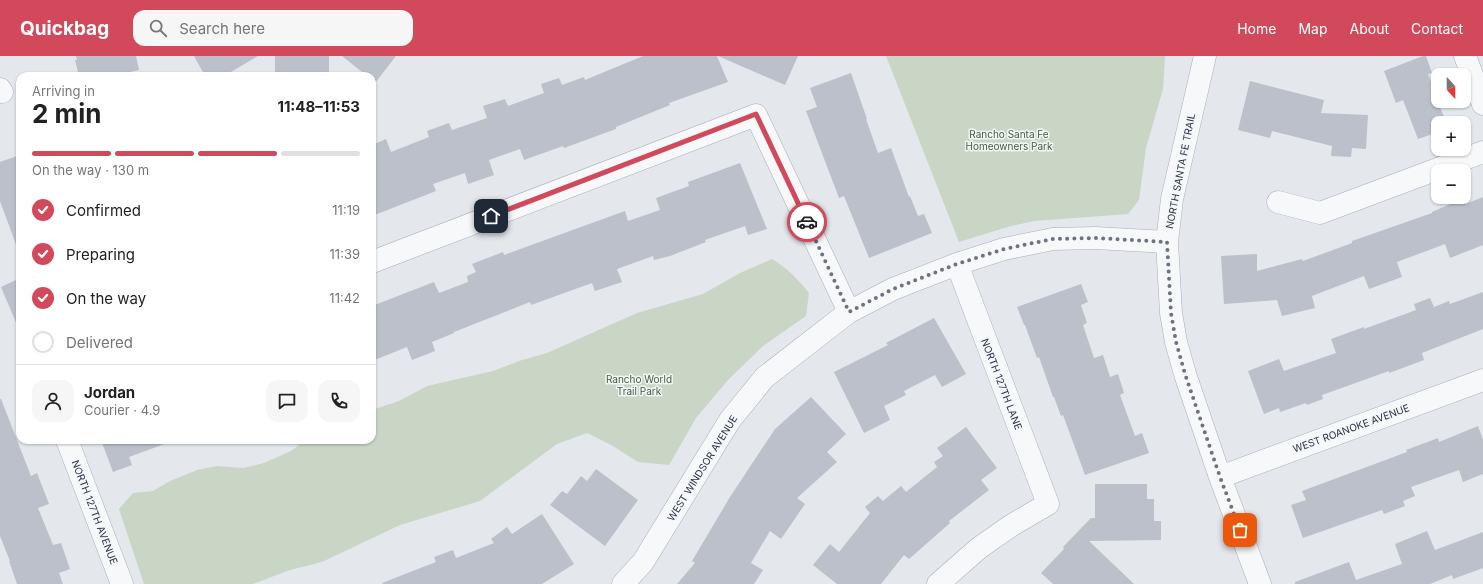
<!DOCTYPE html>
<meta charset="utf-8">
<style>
body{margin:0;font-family:Inter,sans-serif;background:#f6f6f6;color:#222;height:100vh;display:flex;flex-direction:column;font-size:15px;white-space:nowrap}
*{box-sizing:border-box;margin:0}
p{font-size:13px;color:#767676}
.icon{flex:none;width:22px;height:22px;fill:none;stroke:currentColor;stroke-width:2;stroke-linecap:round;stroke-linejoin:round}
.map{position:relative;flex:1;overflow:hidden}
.sheet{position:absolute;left:16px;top:16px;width:360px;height:372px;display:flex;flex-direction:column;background:#fff;border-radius:12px;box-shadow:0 1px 3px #0004}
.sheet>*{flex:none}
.needle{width:26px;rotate:159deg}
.fabs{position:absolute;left:1431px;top:12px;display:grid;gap:8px}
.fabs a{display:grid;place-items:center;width:40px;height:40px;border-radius:8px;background:#fff;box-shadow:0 1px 3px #0004;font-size:20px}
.pin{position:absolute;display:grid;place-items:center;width:34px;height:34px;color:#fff;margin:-17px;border-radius:8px;box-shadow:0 2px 6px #0006}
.courier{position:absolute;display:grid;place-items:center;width:40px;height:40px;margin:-20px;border:3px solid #d1495b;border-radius:50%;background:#fff;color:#222;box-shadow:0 1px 5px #0007}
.head em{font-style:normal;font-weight:700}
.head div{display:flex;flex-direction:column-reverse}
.head{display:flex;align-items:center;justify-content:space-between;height:68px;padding:0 16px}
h1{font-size:26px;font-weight:700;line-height:30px}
.bar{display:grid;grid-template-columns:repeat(4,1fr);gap:6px 4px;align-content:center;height:48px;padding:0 16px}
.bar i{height:5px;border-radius:3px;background:#e0e0e0}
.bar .on{background:#d1495b}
.bar p{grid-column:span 4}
.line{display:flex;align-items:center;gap:10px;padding:0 16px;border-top:1px solid #e0e0e0}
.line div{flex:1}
.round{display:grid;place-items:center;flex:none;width:42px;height:42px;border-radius:12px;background:#f6f6f6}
ol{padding:0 16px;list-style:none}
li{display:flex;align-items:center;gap:12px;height:44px}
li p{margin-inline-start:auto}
li .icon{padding:4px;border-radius:50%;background:#d1495b;color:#fff;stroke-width:4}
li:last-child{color:#767676}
li i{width:22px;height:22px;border:2px solid #e0e0e0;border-radius:50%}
header{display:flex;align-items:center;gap:24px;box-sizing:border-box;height:56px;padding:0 20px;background:#d1495b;color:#fff}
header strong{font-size:19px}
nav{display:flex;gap:22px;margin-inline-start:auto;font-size:14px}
.search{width:280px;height:36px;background:#f6f6f6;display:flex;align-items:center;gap:10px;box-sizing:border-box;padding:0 14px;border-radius:12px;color:#767676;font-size:15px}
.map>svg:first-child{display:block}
.green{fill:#c9d6c5}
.building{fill:#bbc0ca}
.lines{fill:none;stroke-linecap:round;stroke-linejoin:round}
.minor-casing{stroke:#a9aeb7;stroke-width:23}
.minor{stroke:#f7f8fa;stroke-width:22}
.done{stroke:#6c737f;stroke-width:4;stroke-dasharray:0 7.2}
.route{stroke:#d1495b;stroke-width:5}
.labels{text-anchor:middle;stroke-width:3;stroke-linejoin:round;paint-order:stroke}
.park-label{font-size:10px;fill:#3f6138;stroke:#f4f6f9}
.street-label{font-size:10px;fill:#2b3445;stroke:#f4f6f9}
</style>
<header>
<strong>Quickbag</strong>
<div class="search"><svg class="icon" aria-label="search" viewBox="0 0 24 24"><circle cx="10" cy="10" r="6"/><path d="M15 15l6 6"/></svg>Search here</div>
<nav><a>Home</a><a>Map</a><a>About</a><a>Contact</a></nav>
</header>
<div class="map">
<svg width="1483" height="528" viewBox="0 0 1483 528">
<rect width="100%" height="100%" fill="#e4e7ec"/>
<path class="green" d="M 886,0 L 1165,0 L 1163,33 L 1146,92 L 1139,144 L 1128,158 L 1034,165 L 1011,170 L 959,186 Z
M 772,203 C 787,212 799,224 809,237 L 806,260 L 763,290 L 728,324 L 696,362 L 669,409 L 638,406 L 613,390 L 587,377 L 557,388 L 480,445 L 400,469 L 322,506 L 290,514 L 253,528 L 144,528 L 119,453 L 133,437 L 153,435 L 170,425 L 197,414 L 217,410 L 243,412 L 264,407 L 291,395 L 305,384 L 372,384 L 372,354 L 399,345 L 427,330 L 493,315 L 522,304 L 547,297 L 637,257 L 703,238 L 740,217 Z"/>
<path class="building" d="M 76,0 L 136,0 L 139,14 L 130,16 L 131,20 L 79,20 L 75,4 L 77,4 Z
M 194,0 L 258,0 L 224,20 L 205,20 Z
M 275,0 L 329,0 L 329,20 L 275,20 Z
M 342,0 L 396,0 L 375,27 L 372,24 L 372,20 L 367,20 Z
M 643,0 L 717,0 L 728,26 L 669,47 L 670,49 L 616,71 L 616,73 L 564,92 L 563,90 L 524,104 L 520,93 L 489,104 L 494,119 L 468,128 L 465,117 L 433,128 L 436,135 L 372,160 L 372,89 L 386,83 L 391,96 L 429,81 L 427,75 L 449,67 L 452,74 L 487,62 L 483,50 L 505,43 L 508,50 L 544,37 L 541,28 L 559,22 L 562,29 L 584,21 L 585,24 Z
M 718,0 L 798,0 L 785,29 Z
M 1423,0 L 1426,0 L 1432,17 L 1428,18 L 1446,67 L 1438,67 L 1438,76 L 1418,83 L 1403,44 L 1396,47 L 1384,15 Z
M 851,17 L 867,63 L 866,63 L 878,97 L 891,92 L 909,141 L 910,140 L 918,160 L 924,158 L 932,177 L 869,202 L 844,140 L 839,142 L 806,55 L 817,51 L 810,32 Z
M 1250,25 L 1324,44 L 1321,57 L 1368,59 L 1366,93 L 1352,92 L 1351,101 L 1331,100 L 1332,90 L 1272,75 L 1270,82 L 1238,74 Z
M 20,99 L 20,194 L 18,194 L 0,145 L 0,106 Z
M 740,107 L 767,173 L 748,179 L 745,170 L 705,184 L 706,186 L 670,200 L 654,204 L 653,200 L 617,213 L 622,226 L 595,235 L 592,227 L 531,249 L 530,246 L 454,276 L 454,277 L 432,286 L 435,295 L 412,304 L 407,291 L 372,305 L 372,250 L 434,226 L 439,237 L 468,226 L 467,220 L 476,216 L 472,208 L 503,196 L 504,199 L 625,155 L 628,165 L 660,154 L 656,142 L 689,130 L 688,126 Z
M 1483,141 L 1483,189 L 1450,202 L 1445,188 L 1397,206 L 1402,221 L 1369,233 L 1364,220 L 1312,240 L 1315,252 L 1282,260 L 1277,244 L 1224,248 L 1221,200 L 1257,198 L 1257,215 L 1302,203 L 1303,205 L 1352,187 L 1352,185 L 1432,157 L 1432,156 L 1464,142 L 1466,148 Z
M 20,222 L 20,276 L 1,231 Z
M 1081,228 L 1088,246 L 1081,249 L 1087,267 L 1083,269 L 1094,302 L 1103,299 L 1110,321 L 1118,318 L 1124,337 L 1120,339 L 1135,380 L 1142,377 L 1149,397 L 1085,419 L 1063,359 L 1061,360 L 1054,341 L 1053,341 L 1039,301 L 1037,302 L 1025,269 L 1024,269 L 1017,251 Z
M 1483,236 L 1483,273 L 1422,297 L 1424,304 L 1389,317 L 1389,315 L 1322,339 L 1323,343 L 1307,349 L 1306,347 L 1280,356 L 1279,352 L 1264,358 L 1248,315 L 1279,303 L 1284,315 L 1336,297 L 1331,283 L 1364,271 L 1364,273 L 1416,254 L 1414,248 L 1430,242 L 1434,251 L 1449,245 L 1450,248 Z
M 934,262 L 966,318 L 942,331 L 935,319 L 904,335 L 906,339 L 884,350 L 890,364 L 864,377 L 834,316 L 888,289 L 886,287 Z
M 811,341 L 846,378 L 827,396 L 837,406 L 797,442 L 805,448 L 781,483 L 770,475 L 751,507 L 763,514 L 754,528 L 677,528 L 695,507 L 692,505 L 730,441 L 775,373 Z
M 0,343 L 1,343 L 31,420 L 37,417 L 49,448 L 38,452 L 53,489 L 61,487 L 70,513 L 59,517 L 63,528 L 17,528 L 9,505 L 10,505 L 0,480 Z
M 1478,370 L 1483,384 L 1483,418 L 1463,426 L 1459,414 L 1411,431 L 1415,440 L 1403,445 L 1405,450 L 1384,458 L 1382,454 L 1303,482 L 1291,449 L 1306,444 L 1302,435 L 1407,396 L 1406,394 L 1438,382 L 1439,386 Z
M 966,371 L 997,412 L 981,424 L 989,434 L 949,465 L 950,467 L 909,503 L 904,499 L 881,528 L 837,528 L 813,509 L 830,488 L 839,496 L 870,457 L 865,451 L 878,440 L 883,445 L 901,430 L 906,436 L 937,411 L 934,406 L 943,400 L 937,392 Z
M 101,384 L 170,384 L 170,386 L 129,401 L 132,409 L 113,416 Z
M 596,413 L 638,444 L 605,490 L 550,449 L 562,435 L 567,438 L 581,420 L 587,425 Z
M 1095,428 L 1147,428 L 1147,443 L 1154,443 L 1154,465 L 1161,465 L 1161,484 L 1089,485 L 1134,528 L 1053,528 L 1041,517 L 1064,493 L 1063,491 L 1091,462 L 1095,462 Z
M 542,458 L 574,508 L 542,528 L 383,528 L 382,527 L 436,506 L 434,501 L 453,494 L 456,502 L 494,487 L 491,483 L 507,471 L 512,478 Z
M 1427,475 L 1435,494 L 1483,476 L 1483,512 L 1453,523 L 1452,519 L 1430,528 L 1295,528 L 1295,526 L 1349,506 L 1356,524 L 1402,508 L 1395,488 Z"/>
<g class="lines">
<g class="minor-casing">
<path id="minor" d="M 1205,0 L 1172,143 L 1167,186 L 1171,257 L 1176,286 L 1185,318 L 1220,421 L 1260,528
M 1465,0 L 1483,48
M 0,33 L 2,36
M 1278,146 L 1320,157 L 1483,96
M 372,206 L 756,59 L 849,256
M 67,384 L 122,528
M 1220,421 L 1483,324
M 623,528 L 643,506 L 730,364 L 765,321 L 849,256 L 893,233 L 957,208 L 1004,193 L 1053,183 L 1095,182 L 1167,186
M 938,528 L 979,492 L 1012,469 L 1048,448 L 957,208"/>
</g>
<use href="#minor" class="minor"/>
</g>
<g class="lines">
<path class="done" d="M 807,166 L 849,256 L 893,233 L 957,208 L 1004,193 L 1053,183 L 1095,182 L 1167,186 L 1171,257 L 1176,286 L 1185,318 L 1220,421 L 1240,474"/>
<path class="route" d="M 491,160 L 756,58 L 807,166"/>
</g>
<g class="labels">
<g class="park-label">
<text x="1009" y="82">Rancho Santa Fe<tspan x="1009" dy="12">Homeowners Park</tspan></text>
<text x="639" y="327">Rancho World<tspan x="639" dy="12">Trail Park</tspan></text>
</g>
<g class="street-label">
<text transform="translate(1180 115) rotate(-79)" y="4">NORTH SANTA FE TRAIL</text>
<text transform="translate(1002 328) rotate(69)" y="4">NORTH 127TH LANE</text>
<text transform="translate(1351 372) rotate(-20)" y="4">WEST ROANOKE AVENUE</text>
<text transform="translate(702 412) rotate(-58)" y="4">WEST WINDSOR AVENUE</text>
<text transform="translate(95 456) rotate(69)" y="4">NORTH 127TH AVENUE</text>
</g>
</g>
</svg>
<div class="fabs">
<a><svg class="needle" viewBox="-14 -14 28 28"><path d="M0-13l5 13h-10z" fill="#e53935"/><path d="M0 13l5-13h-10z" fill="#767676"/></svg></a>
<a>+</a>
<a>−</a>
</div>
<div class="pin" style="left:1240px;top:474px;background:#ea580c"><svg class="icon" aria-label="bag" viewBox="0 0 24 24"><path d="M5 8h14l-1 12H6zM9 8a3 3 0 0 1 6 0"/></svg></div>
<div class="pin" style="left:491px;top:160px;background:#1f2937"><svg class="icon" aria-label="home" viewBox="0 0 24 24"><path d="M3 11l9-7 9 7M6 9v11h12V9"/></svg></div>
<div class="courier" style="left:807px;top:166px"><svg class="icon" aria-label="car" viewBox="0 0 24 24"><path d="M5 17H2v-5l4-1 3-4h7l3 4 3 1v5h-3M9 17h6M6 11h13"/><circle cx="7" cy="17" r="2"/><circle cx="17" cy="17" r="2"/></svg></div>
<section class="sheet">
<div class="head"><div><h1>2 min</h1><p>Arriving in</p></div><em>11:48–11:53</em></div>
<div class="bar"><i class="on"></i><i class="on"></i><i class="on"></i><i></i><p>On the way · 130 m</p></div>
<ol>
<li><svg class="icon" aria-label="check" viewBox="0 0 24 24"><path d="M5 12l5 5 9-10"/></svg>Confirmed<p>11:19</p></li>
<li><svg class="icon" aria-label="check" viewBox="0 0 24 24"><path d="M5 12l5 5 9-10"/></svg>Preparing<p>11:39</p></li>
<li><svg class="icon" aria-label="check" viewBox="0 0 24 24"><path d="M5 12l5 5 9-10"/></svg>On the way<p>11:42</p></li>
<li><i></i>Delivered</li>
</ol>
<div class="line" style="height:72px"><a class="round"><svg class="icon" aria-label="person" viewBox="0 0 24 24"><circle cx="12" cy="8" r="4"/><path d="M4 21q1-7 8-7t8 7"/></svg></a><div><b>Jordan</b><p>Courier · 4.9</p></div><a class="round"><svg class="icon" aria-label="chat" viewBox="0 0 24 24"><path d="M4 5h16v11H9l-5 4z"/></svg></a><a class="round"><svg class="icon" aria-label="phone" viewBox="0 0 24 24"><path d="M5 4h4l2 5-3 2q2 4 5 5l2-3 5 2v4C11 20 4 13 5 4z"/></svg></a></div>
</section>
</div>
